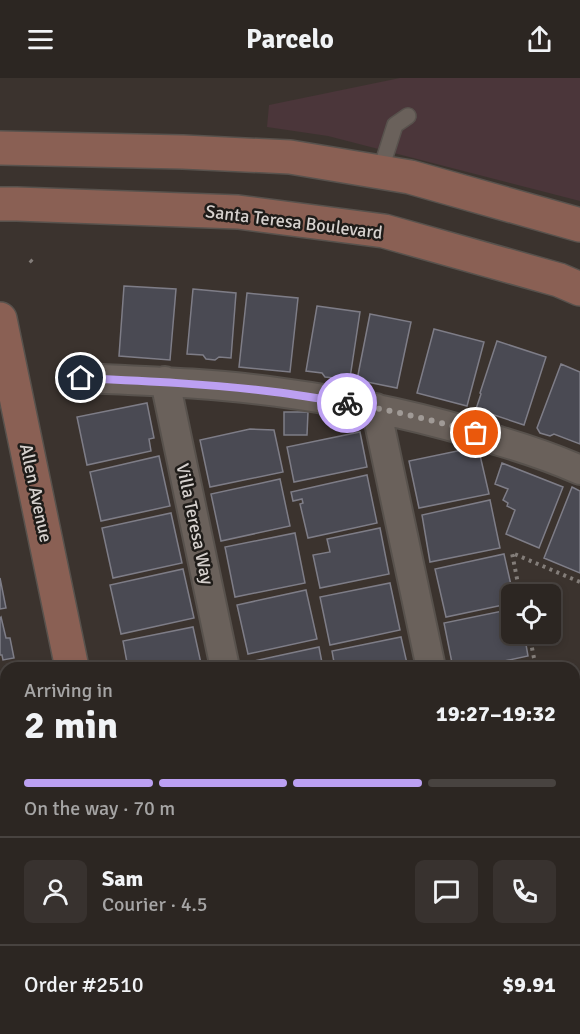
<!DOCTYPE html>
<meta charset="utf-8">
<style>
body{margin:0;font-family:Signika,sans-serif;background:#38322f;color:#f1f3f6;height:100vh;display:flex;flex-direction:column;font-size:22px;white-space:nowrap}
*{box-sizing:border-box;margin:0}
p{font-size:20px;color:#a6a5a5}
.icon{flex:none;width:33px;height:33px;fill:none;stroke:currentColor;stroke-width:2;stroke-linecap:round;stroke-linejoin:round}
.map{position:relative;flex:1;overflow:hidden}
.drawer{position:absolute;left:0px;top:584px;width:580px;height:374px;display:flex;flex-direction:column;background:#2c2622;border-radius:18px 18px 0 0;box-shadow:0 3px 9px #0003,0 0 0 2px #484340}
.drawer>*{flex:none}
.buttons{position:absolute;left:501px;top:506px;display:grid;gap:12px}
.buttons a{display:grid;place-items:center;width:60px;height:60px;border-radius:9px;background:#2c2622;box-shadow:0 3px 9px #0003,0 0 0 2px #484340;font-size:30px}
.pin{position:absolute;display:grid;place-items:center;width:51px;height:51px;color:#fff;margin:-26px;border:3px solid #fff;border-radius:50%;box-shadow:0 2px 6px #0007}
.courier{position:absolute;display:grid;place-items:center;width:60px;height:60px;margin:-30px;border:4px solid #bca0f2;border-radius:50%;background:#fff;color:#222;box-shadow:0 2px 8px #0007}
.overview em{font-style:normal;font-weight:700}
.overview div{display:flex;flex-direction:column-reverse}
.overview{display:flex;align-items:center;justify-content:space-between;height:102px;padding:0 24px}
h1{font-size:39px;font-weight:700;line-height:45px}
.bar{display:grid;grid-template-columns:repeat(4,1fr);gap:9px 6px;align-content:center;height:72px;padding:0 24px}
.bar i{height:8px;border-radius:4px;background:#484340}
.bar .active{background:#bca0f2}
.bar p{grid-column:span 4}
.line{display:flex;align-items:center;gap:15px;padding:0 24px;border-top:2px solid #484340}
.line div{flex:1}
.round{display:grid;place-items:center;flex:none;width:63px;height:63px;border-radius:9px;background:#38322f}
header{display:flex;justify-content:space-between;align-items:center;height:78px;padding:0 24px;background:#2c2622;font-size:27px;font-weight:700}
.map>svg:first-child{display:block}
.commercial{fill:#4b363a}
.building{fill:#4a4a53;stroke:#7e7d87;stroke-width:1.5}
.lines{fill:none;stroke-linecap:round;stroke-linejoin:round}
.lane-casing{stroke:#58524d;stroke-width:18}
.street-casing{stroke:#58524d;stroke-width:32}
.secondary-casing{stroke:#58524d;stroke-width:36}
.path{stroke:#837d79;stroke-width:4;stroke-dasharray:3 4.5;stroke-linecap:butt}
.lane{stroke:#6a615b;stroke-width:15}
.street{stroke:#6a615b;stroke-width:28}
.secondary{stroke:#8a6054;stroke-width:33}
.done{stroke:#a09a96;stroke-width:6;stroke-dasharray:0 10.8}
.route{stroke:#bca0f2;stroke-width:8}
.labels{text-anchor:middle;stroke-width:5;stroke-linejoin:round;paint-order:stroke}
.street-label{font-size:18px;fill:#d6d1ce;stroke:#1f1c19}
</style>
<header><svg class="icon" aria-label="menu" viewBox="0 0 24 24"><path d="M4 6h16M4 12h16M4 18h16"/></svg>Parcelo<svg class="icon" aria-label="share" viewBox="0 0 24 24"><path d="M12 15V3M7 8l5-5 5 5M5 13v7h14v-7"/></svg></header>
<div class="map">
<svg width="580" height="956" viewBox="0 0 580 956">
<rect width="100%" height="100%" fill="#3b332e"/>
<path class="commercial" d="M 400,0 L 580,0 L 580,123 L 328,58 L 267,49 L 269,27 Z"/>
<path class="building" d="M 124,208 L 176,211 L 170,282 L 119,278 Z
M 193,211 L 236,215 L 231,280 L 219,279 L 215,282 L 206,281 L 203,277 L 187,276 Z
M 247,215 L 298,220 L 290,294 L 239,289 Z
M 317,228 L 360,234 L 350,300 L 338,298 L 334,300 L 325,299 L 322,295 L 306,293 Z
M 370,236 L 411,244 L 397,310 L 357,302 Z
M 434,251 L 484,264 L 467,328 L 417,315 Z
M 497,263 L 546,279 L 524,347 L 476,331 L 481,316 L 480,315 Z
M 561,286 L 580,294 L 580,366 L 554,356 L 550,358 L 540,355 L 537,350 Z
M 147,325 L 154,360 L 149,361 L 151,373 L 87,387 L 77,339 Z
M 284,334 L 308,334 L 307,357 L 284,357 Z
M 250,351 L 274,352 L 283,394 L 210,409 L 200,362 Z
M 360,354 L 367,389 L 294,404 L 287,369 Z
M 462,372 L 480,377 L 489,416 L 419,430 L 409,383 Z
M 159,378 L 170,428 L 101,443 L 90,394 Z
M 502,385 L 563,409 L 539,470 L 506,456 L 515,432 L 507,428 L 508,425 L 503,422 L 508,411 L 495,406 Z
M 367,397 L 377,445 L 308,460 L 300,426 L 303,425 L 302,421 L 293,423 L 291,414 Z
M 280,401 L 290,448 L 221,463 L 211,416 Z
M 572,409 L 580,413 L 580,495 L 544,480 Z
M 490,422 L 500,470 L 430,484 L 422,437 Z
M 171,435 L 182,485 L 113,500 L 102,450 Z
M 380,450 L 389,496 L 320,510 L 313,477 L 330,474 L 327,461 Z
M 295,455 L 305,505 L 235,519 L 225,469 Z
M 504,476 L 513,516 L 512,516 L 512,525 L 446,539 L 435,491 Z
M 183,491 L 194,540 L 121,556 L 110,507 Z
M 0,500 L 6,530 L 0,531 Z
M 390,505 L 400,552 L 330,567 L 320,519 Z
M 306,512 L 317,561 L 248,576 L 237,527 Z
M 512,531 L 512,555 L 524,555 L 528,578 L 471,590 L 453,590 L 444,545 Z
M 1,539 L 6,560 L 10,560 L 14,580 L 3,582 L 2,577 L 0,577 L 0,540 Z
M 193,549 L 202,590 L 128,590 L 123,563 Z
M 401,559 L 408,590 L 335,590 L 332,573 Z
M 319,569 L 323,590 L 250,590 L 249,584 Z
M 0,594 L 2,601 L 6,600 L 6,630 L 1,631 L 2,634 L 0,634 Z
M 6,638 L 6,686 L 0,687 L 0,639 Z
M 2,696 L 6,699 L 6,732 L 0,733 L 0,697 Z
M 580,741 L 580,792 L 574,766 L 574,742 Z
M 6,742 L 6,774 L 0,775 L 0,744 Z
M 6,796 L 6,833 L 0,834 L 0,797 Z
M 580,847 L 580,918 L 574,919 L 574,848 Z
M 6,864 L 6,890 L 0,891 L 0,865 Z
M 580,929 L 580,956 L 546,956 L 544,951 L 574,951 L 574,931 Z
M 40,951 L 76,951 L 54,956 L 41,956 Z
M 206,951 L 238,951 L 214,956 L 207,956 Z
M 326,951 L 376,951 L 377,956 L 327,956 Z
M 382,951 L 422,951 L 399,956 L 383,956 Z
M 484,951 L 535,951 L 536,956 L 485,956 Z"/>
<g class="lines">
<g class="lane-casing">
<path id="lane" d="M 380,94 L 395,47 L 408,38"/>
</g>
<g class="street-casing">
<path id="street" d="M 81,300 C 146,303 212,305 277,314 C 352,324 426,339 499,363 C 526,371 553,380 580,392
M 165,303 L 225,590
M 376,330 L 431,590
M 574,822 L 580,821
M 298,951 L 299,956"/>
</g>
<g class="secondary-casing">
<path id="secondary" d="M 0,70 L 183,74 L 290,79 L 410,99 L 580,147
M 0,126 L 17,126 L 238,134 L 384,153 L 559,202 L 580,211
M 0,241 L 72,590
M 148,951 L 149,956"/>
</g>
<path class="path" d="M 30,182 L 33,185
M 520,516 L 512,475 L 580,504
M 529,555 L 536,590
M 574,718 L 580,717"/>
<use href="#lane" class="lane"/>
<use href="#street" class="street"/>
<use href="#secondary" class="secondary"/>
</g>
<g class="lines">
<path class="done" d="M 347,325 C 390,332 434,342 476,355"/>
<path class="route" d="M 81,300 C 146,303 211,306 275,314 C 299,317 323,321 347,325"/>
</g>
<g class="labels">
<g class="street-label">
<text transform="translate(294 144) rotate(7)" y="6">Santa Teresa Boulevard</text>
<text transform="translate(36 415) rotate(78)" y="6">Allen Avenue</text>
<text transform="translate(195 446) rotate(78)" y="6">Villa Teresa Way</text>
</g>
</g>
</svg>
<div class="buttons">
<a><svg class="icon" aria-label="locate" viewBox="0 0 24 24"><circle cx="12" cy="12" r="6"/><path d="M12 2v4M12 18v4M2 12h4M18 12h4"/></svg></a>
</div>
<div class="pin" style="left:476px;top:355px;background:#ea580c"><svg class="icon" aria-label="bag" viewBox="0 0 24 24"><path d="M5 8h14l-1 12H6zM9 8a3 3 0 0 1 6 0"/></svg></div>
<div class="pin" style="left:81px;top:300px;background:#1f2937"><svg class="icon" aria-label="home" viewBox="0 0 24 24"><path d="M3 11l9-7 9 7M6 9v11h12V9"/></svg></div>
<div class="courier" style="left:347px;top:325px"><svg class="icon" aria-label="bike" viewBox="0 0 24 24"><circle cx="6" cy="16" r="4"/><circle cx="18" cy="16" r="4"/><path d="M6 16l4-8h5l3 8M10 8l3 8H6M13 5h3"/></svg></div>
<section class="drawer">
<div class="overview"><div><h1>2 min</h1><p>Arriving in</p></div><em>19:27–19:32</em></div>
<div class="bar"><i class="active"></i><i class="active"></i><i class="active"></i><i></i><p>On the way · 70 m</p></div>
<div class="line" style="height:108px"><a class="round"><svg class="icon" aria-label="person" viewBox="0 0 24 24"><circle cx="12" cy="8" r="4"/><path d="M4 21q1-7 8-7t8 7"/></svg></a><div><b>Sam</b><p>Courier · 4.5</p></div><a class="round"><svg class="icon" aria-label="chat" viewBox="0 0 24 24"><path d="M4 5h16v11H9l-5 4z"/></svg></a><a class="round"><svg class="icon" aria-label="phone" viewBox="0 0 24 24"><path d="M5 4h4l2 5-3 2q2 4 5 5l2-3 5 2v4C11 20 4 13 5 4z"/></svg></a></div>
<div class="line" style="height:78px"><div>Order #2510</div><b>$9.91</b></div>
</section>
</div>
